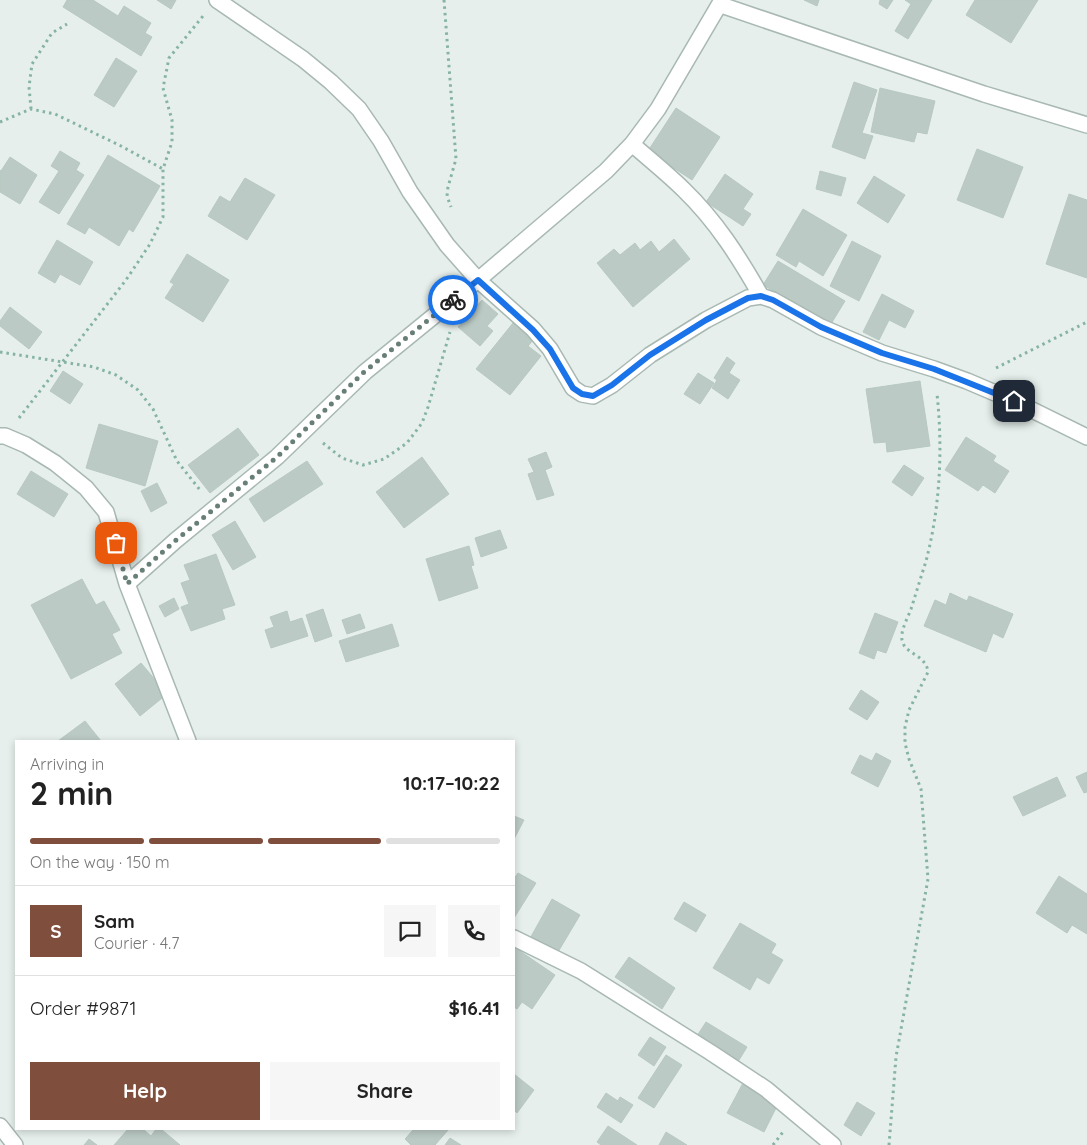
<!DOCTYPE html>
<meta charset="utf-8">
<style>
body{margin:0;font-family:Quicksand,sans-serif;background:#f6f6f6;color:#222;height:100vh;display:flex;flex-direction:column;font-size:19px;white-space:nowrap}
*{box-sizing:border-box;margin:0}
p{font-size:16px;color:#767676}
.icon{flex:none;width:28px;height:28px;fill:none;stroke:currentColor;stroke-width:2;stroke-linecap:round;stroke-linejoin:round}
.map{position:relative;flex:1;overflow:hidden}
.drawer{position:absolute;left:15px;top:740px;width:500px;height:390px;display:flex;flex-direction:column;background:#fff;border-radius:0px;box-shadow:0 2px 8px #0003}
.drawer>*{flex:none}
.pin{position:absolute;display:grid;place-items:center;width:42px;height:42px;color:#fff;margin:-21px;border-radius:10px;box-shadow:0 2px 8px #0006}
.courier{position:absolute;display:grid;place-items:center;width:50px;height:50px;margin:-25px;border:4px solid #1a73e8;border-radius:50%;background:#fff;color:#222;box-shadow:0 1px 6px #0007}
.head em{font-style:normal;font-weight:700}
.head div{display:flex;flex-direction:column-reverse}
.head{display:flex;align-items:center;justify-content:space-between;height:85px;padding:0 15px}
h1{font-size:32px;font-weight:700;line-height:38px}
.bar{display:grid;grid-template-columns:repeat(4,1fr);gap:8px 5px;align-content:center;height:60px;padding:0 15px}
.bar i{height:6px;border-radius:4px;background:#e0e0e0}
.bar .on{background:#804e3d}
.bar p{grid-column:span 4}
.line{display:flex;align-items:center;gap:12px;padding:0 15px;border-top:1px solid #e0e0e0}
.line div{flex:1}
.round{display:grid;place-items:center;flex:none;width:52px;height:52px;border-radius:0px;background:#f6f6f6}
.cta{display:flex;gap:10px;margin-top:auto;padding:10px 15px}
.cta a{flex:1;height:58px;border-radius:0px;background:#804e3d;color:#fff;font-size:20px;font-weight:700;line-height:58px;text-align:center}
.cta a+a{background:#f6f6f6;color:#222}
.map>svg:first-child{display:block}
.building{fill:#bbcac4;stroke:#b8c9c2}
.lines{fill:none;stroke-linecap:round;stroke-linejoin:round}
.street-casing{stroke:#a8b8b2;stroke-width:18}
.path{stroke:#86b3a5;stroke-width:3;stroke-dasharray:2.5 4;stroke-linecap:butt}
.street{stroke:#fff;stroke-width:15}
.done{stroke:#687f78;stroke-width:5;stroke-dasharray:0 9}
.route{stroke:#1a73e8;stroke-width:6}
</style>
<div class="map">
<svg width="1087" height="1145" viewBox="0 0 1087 1145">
<rect width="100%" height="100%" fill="#e6efeb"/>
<path class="building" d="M 67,0 L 93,0 L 118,16 L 124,6 L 151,23 L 145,33 L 152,37 L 141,56 L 63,7 Z
M 157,0 L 176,0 L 171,9 Z
M 804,0 L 819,0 L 817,6 Z
M 880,0 L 893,0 L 887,9 L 879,4 Z
M 905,0 L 932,0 L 908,39 L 895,31 L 911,4 Z
M 975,0 L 1038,0 L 1011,43 L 966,15 Z
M 116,58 L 137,71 L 114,107 L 94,95 Z
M 854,82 L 877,90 L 862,133 L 873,136 L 865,159 L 832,147 Z
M 880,88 L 935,101 L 927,134 L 917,132 L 914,142 L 871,132 Z
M 676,108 L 720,137 L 692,180 L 648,151 Z
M 977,149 L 1023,167 L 1003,218 L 957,200 Z
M 60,151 L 80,163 L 76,170 L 84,175 L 59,214 L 39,202 L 59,171 L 51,166 Z
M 108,155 L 160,186 L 133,232 L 129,229 L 119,246 L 89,227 L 85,234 L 67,224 Z
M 10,157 L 37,175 L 20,204 L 0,192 L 0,170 L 1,171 Z
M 820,171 L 846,178 L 841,196 L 816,189 Z
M 725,174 L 753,194 L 743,209 L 751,214 L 743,226 L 706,202 Z
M 874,176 L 905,195 L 888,223 L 857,203 Z
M 245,178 L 275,195 L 247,240 L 208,216 L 220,196 L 230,202 Z
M 1069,194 L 1087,200 L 1087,278 L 1046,264 Z
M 803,209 L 847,235 L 823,276 L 799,261 L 796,267 L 776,255 Z
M 674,239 L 690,259 L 633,307 L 597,263 L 614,249 L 620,255 L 635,243 L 640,250 L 651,241 L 659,252 Z
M 57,240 L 93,262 L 80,285 L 60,274 L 55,283 L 38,273 Z
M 852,241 L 881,256 L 859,301 L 830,286 Z
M 187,254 L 229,280 L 203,322 L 165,298 L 174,284 L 170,282 Z
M 778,261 L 845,301 L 831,324 L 763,285 Z
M 882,294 L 914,311 L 905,328 L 889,320 L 879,340 L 863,332 Z
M 482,300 L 498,314 L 487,326 L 493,331 L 480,346 L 458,327 Z
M 10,307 L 42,332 L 29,349 L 0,326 L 0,321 Z
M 513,323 L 534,339 L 528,346 L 541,356 L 510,395 L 476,369 Z
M 727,357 L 735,363 L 729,373 L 740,380 L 728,399 L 712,388 L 717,380 L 714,378 Z
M 63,371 L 83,384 L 70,404 L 50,391 Z
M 698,373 L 714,383 L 700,404 L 684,394 Z
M 920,381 L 930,446 L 887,452 L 886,442 L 874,443 L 866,389 Z
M 99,424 L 158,441 L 145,486 L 86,468 Z
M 238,428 L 259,455 L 210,493 L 188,465 Z
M 966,437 L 996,456 L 993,461 L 1009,471 L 995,493 L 983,485 L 978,491 L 945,470 Z
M 546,452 L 552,467 L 545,470 L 554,495 L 537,500 L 528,474 L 534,472 L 528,459 Z
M 422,457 L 449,494 L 404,528 L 376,492 Z
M 307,461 L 323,484 L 264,522 L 249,499 Z
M 904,465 L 924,478 L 912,496 L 892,482 Z
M 31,471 L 68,494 L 54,517 L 17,494 Z
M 157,483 L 167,503 L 151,512 L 141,491 Z
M 235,521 L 256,557 L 233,570 L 212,535 Z
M 500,530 L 507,548 L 481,557 L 475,538 Z
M 469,546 L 474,565 L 471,566 L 478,588 L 439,601 L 426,559 Z
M 216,554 L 235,605 L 222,609 L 225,619 L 191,631 L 181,607 L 189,604 L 181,583 L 190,580 L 184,565 Z
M 82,579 L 96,605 L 104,601 L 120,630 L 112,634 L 122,653 L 71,679 L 31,605 Z
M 950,593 L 967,601 L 969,596 L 1013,614 L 1003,638 L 993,633 L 986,652 L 924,626 L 935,600 L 946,605 Z
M 174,598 L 179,609 L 165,617 L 159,606 Z
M 323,609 L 332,636 L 315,642 L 306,615 Z
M 287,611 L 290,622 L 302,618 L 308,636 L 271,648 L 265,630 L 274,627 L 270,617 Z
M 875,613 L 898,622 L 886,653 L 877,650 L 874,659 L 859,653 Z
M 360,614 L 365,628 L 347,634 L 342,620 Z
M 392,624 L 399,646 L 346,662 L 339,641 Z
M 141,663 L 167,694 L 140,716 L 115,684 Z
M 861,690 L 879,702 L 867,720 L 849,709 Z
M 85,721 L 101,741 L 58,741 Z
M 876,753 L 891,761 L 878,787 L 851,773 L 860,755 L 872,761 Z
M 1087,772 L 1087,792 L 1084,793 L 1076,777 Z
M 1057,777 L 1066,796 L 1023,816 L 1013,797 Z
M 514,816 L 524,820 L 514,839 Z
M 518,873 L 536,883 L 514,918 L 514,879 Z
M 1059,876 L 1087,894 L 1087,934 L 1072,925 L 1067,933 L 1036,913 Z
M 552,899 L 580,915 L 555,957 L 528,942 Z
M 684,902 L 706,915 L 696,932 L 674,919 Z
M 740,923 L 776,944 L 771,953 L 783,960 L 769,984 L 757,977 L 750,990 L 713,968 Z
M 514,947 L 555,975 L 532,1009 L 522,1002 L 517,1009 L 514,1007 Z
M 629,957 L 675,988 L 662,1009 L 615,977 Z
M 706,1022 L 747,1047 L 736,1065 L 695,1039 Z
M 650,1037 L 666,1047 L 654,1066 L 638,1055 Z
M 666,1055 L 682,1065 L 654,1108 L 638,1098 Z
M 514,1074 L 534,1090 L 517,1113 L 514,1110 Z
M 743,1083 L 779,1102 L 764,1132 L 727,1113 Z
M 606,1093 L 618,1101 L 620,1097 L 633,1105 L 621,1123 L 597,1107 Z
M 857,1102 L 875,1113 L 861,1136 L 844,1125 Z
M 608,1126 L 637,1145 L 601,1145 L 597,1142 Z
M 128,1129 L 143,1129 L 151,1136 L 156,1129 L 161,1129 L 180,1145 L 114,1145 Z
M 411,1129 L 449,1129 L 435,1145 L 411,1145 L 405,1139 L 413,1130 Z
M 666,1132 L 687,1145 L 659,1145 Z
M 450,1138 L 461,1145 L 445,1145 Z
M 89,1139 L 97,1145 L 84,1145 Z"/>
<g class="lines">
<g class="street-casing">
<path id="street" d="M 217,0 L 303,59 L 331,82 L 359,109 L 381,141 L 410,192 L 447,245 L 478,280 L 533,329 L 550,349 L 573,388 L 582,394 L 593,396 L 612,385 L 650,355 L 706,320 L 748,298 L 761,296 L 773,300 L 821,327 L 882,353 L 934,369 L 967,381 L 1014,401 L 1087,437
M 721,5 L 984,94 L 1087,125
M 632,144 C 649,159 668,174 684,190 C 716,221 739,257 761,296
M 0,436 L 5,436 L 26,445 L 55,463 L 86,488 L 106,512 L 127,584 L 188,741
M 127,584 L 175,541 L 277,457 L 365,372 L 478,280 L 606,171 L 632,144 L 658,109 L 722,0
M 514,938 L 581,971 L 710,1052 L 766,1089 L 833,1145
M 0,1126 L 15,1145"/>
</g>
<path class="path" d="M 444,0 L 456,159 L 448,187 L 447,196 L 451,207
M 31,109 L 29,87 L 32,64 L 52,33 L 67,24
M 0,122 L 31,109 L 55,114 L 121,146 L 163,169
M 0,352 L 94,367 L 116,375 L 138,390 L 153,409 L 177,461 L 200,490
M 996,368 L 1087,322
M 19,418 L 126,280 L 150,244 L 163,217 L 163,169 L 172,142 L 172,120 L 163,88 L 169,58 L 203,16
M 323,443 L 342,458 L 363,465 L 384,459 L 407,443 L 422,423 L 428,407 L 450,332
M 773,1145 L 783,1132
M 889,1145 L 896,1057 L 928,879 L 921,789 L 909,759 L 905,743 L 905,727 L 909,710 L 928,672 C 926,652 899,655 902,634 C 903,626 908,617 911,609 C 916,593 921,577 926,561 C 940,508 943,449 937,394"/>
<use href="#street" class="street"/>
</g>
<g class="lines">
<path class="done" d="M 116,543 L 127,584 L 175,541 L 277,457 L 364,372 L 453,300"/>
<path class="route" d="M 453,300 L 478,280 L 533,330 L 550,349 L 573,388 L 582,394 L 593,396 L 612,385 L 650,355 L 706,320 L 748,298 L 761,296 L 773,300 L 821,327 L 882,353 L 934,369 L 1014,401"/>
</g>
</svg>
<div class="pin" style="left:116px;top:543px;background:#ea580c"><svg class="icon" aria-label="bag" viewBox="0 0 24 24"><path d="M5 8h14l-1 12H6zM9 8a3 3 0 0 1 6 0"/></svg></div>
<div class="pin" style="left:1014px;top:401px;background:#1f2937"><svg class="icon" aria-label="home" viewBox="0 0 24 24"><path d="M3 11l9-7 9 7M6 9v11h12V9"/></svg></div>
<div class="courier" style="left:453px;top:300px"><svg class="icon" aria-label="bike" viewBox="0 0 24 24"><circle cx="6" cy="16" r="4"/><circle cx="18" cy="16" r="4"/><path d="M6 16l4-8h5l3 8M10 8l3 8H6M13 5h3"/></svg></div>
<section class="drawer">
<div class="head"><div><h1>2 min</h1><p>Arriving in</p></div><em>10:17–10:22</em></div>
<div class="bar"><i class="on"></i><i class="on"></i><i class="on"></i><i></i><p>On the way · 150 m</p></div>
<div class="line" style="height:90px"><b class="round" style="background:#804e3d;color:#fff">S</b><div><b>Sam</b><p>Courier · 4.7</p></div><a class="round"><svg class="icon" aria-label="chat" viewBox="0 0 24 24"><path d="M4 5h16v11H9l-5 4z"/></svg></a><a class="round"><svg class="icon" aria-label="phone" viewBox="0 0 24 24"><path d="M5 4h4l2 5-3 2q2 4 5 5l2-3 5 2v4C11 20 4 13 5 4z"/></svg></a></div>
<div class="line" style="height:65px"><div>Order #9871</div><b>$16.41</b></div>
<div class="cta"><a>Help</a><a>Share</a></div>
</section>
</div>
